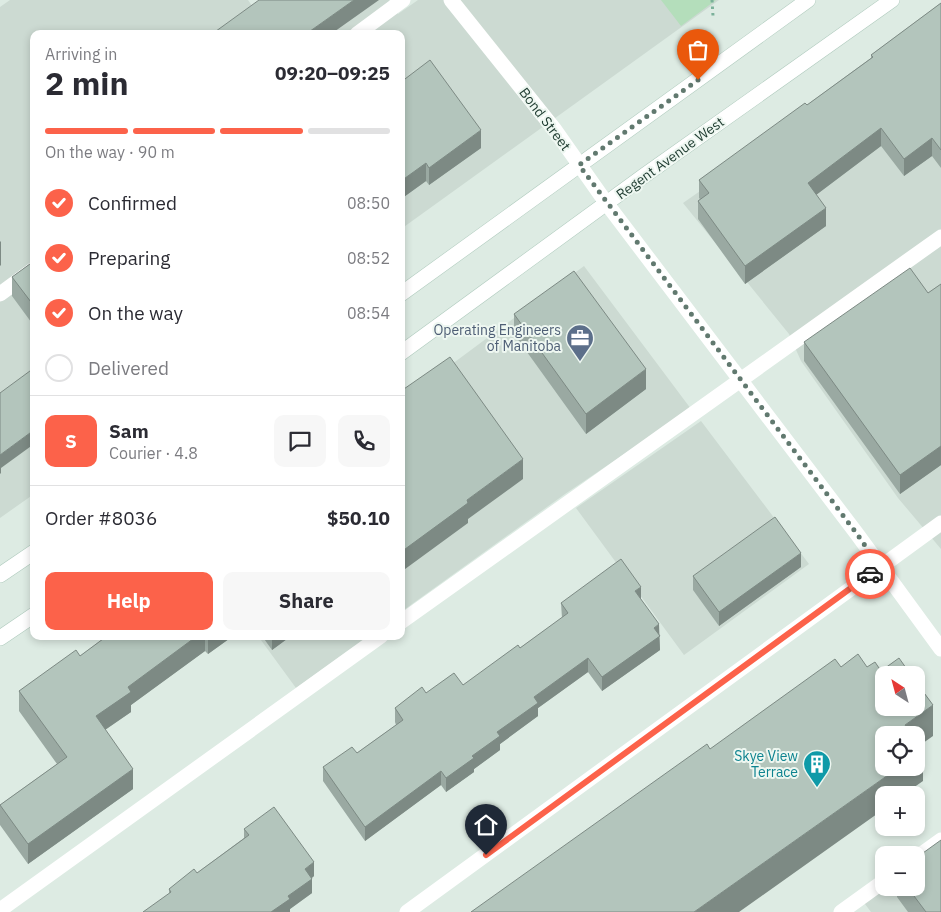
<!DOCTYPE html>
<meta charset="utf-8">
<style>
body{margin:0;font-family:"IBM Plex Sans",sans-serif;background:#f7f7f7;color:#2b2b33;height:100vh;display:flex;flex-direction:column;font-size:19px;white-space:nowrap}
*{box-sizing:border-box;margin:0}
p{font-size:16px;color:#7c7c81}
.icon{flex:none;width:28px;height:28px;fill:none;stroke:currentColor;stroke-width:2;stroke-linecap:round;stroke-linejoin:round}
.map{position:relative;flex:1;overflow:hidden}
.panel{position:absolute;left:30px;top:30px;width:375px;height:610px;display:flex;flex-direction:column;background:#fff;border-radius:10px;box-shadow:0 2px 8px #0003}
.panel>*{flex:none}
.needle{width:32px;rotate:324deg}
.fabs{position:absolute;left:875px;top:666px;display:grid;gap:10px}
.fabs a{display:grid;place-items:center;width:50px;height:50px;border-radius:10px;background:#fff;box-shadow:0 2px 8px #0003;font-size:25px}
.pin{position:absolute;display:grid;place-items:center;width:42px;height:42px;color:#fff;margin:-51px -21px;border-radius:50% 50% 50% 0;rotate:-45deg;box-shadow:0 0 5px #0007}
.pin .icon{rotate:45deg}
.courier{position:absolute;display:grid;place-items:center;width:50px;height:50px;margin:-25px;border:4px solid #fc624a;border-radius:50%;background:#fff;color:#222;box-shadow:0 1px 6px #0007}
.head em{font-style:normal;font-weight:700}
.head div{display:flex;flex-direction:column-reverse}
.head{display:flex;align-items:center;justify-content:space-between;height:85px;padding:0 15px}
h1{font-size:32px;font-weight:700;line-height:38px}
.bar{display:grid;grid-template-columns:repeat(4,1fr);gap:8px 5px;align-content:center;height:60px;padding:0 15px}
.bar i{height:6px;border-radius:4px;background:#e1e1e2}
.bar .on{background:#fc624a}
.bar p{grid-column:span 4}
.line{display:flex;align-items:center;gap:12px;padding:0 15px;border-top:1px solid #e1e1e2}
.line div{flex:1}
.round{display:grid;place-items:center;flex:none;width:52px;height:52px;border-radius:10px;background:#f7f7f7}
ol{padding:0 15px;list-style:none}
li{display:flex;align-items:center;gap:15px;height:55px}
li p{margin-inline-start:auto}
li .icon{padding:5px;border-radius:50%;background:#fc624a;color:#fff;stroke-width:4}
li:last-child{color:#7c7c81}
li i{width:28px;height:28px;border:2px solid #e1e1e2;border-radius:50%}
.action{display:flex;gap:10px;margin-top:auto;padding:10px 15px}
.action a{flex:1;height:58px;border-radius:10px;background:#fc624a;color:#fff;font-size:20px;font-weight:700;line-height:58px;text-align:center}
.action a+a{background:#f7f7f7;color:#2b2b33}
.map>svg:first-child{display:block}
.built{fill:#ccdad2}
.green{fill:#b4debb}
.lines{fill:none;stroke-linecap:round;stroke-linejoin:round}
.secondary-casing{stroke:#b0cbbe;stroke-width:16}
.path{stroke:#7bb19a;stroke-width:3;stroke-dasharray:2.5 4;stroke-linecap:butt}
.service{stroke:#fff;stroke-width:15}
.minor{stroke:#fff;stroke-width:15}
.secondary{stroke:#fff;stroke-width:15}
.wall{fill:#9aa9a2}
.shaded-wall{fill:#7d8a84}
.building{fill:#b3c5bc;stroke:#7d8a84}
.done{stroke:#61796f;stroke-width:5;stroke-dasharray:0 9}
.route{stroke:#fc624a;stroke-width:6}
.labels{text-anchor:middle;stroke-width:4;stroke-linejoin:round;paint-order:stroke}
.street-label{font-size:14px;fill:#1e3b30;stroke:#eef7f1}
.service-label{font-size:14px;fill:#4e5e75;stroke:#eef7f1;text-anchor:end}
.culture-label{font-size:14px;fill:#0d838f;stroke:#eef7f1;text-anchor:end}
</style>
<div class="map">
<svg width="941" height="912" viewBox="0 0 941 912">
<rect width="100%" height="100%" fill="#ddebe3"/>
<path class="built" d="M 10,0 L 248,0 L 257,13 L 275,0 L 389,0 L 398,14 L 418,0 L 719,0 L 401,229 L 401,34 L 34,34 L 34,494 L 0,518 L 0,7 Z
M 941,22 L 941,549 L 898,498 L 801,361 L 789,334 L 683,203 Z
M 584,266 L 691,409 L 565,494 L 401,612 L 401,402 Z
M 701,421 L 809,564 L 684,655 L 576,508 Z
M 258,636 L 368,636 L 296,688 Z
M 884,888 L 916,888 L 941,912 L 871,912 L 862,900 Z"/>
<path class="green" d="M 661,0 L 716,0 L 681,26 Z"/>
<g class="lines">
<g class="secondary-casing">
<path id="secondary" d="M 401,294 L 808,0
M 401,353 L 645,175 L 892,0
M 0,575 L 34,552
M 0,638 L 34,615"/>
</g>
<path class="path" d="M 712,0 L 713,16"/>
<path class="service" d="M 357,34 L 403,0
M 0,294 L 34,269
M 401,622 L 941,237
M 916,858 L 941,840
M 0,910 L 381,636
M 841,912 L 884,881"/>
<path class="minor" d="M 451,0 L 555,130 L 607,204 L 857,534 L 941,649
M 407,912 L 941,523"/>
<use href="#secondary" class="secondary"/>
</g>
<path class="wall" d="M 941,3 L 941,168 L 932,156 L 904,176 L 881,146 L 816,195 L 826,226 L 745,284 L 698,219 L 698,201 L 700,199 L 699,198 L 699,180 L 807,105 L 871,58 L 871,55 Z
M 401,82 L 481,148 L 429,185 L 426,181 L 401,199 Z
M 34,261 L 34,326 L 12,296 L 12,277 Z
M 941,284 L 941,465 L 900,494 L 804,361 L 804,342 L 928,293 Z
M 514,314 L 646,389 L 586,434 L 514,334 Z
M 801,567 L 719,626 L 693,590 L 693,576 Z
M 641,599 L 659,635 L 660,650 L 602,691 L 588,672 L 538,708 L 538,716 L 500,744 L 500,750 L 474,769 L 474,772 L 446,792 L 441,785 L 365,841 L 323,781 L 323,767 L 357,753 L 396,725 L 395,722 L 395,708 L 426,693 L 463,685 L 520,648 L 562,618 L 561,603 Z
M 107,636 L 233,636 L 208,654 L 205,651 L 131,705 L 131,712 L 105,730 L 133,789 L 28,864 L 0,825 L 0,805 L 57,764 L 19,711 L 19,691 L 80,656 Z
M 262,636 L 291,636 L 272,650 Z
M 244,829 L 314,876 L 312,878 L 312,893 L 290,909 L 290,912 L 169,893 L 169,889 L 197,873 L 244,838 Z
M 897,888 L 916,888 L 941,912 L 908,912 L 897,897 Z"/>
<path class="shaded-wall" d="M 354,0 L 379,0 L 331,34 L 306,34 Z
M 881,128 L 881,146 L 808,201 L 808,183 Z
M 481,130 L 481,148 L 429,185 L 429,168 Z
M 932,138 L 932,156 L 904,176 L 904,159 Z
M 426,163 L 426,181 L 401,199 L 401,181 Z
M 826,208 L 826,226 L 745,284 L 745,266 Z
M 1,241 L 1,265 L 0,266 L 0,242 Z
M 646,369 L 646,389 L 586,434 L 586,414 Z
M 34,430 L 34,444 L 1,468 L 1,473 L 0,474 L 0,455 Z
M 941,446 L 941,465 L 900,494 L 900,475 Z
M 523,459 L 523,479 L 468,519 L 468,523 L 401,572 L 401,552 L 467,500 Z
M 801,553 L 801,567 L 719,626 L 719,612 Z
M 641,587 L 641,601 L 635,591 Z
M 659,624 L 660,650 L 602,691 L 602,677 L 654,628 Z
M 197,636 L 205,636 L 205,651 L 131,705 L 131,712 L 96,736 L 96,716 L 128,687 Z
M 208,636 L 233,636 L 208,654 Z
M 272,636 L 291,636 L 272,650 Z
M 588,658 L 588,672 L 538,708 L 538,716 L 500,744 L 500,750 L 474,769 L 474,772 L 446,792 L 446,778 L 472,756 L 534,697 Z
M 933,705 L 933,736 L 916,748 L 916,735 L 905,735 L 905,725 Z
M 923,750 L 923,781 L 903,795 L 884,795 L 884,809 L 739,912 L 694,912 L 898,768 L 916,768 L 916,754 Z
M 133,769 L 133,789 L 28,864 L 28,844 Z
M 441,771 L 441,785 L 365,841 L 365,827 Z
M 314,862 L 314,876 L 305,883 L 305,869 Z
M 312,879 L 312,893 L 290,909 L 290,912 L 271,912 L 288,896 Z"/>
<path class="building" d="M 259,0 L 354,0 L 306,34 L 212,34 Z
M 941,3 L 941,150 L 932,138 L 904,159 L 881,128 L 808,183 L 826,208 L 745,266 L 698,201 L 709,193 L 699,180 L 805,103 L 807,105 L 873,57 L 871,55 Z
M 430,60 L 481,130 L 429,168 L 426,163 L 401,181 L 401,82 Z
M 34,261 L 34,306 L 12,277 Z
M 910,268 L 928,293 L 941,284 L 941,446 L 900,475 L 804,342 Z
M 574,271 L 646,369 L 586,414 L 514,314 Z
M 450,357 L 523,459 L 467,500 L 468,503 L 401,552 L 401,391 Z
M 34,368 L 34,430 L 0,455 L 0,393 Z
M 775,517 L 801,553 L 719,612 L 693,576 Z
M 621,559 L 641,587 L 635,591 L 659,624 L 654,628 L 660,636 L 602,677 L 588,658 L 534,697 L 538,703 L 497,732 L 500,736 L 472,756 L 474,758 L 446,778 L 441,771 L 365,827 L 323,767 L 352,747 L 357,753 L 403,720 L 395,708 L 422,687 L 426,693 L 454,673 L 463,685 L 518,645 L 520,648 L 568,613 L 561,603 Z
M 107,636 L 197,636 L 128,687 L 131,692 L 96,716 L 133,769 L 28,844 L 0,805 L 67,757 L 19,691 L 76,650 L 80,656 Z
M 858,654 L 867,667 L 875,662 L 881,671 L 899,658 L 911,675 L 884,675 L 884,708 L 916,708 L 916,682 L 933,705 L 905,725 L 912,735 L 884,735 L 884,768 L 898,768 L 694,912 L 471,912 L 707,744 L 710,749 L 835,659 L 841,667 Z
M 916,741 L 923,750 L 916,754 Z
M 274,807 L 314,862 L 305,869 L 312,879 L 288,896 L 290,899 L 271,912 L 143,912 L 171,892 L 169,889 L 194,869 L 197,873 L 249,835 L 244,829 Z
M 941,840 L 941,912 L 926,912 L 908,888 L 916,888 L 916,858 Z"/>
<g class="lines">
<path class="done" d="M 698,80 L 579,165 L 857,534 L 880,567 L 870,574"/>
<path class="route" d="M 486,855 L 870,574"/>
</g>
<defs>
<g id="office-pin" transform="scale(1.4375)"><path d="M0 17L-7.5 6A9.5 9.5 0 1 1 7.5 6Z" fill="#5c6f8a" stroke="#eef7f1"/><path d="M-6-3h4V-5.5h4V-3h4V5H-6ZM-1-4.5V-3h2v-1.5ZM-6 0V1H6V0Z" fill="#fff"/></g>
<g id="building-pin" transform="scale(1.4375)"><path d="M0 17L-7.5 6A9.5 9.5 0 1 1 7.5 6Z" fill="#0f9aa8" stroke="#eef7f1"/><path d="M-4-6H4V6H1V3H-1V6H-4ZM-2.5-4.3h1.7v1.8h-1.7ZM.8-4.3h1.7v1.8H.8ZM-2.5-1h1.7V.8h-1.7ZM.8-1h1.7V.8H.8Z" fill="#fff"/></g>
</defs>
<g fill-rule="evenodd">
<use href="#office-pin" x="580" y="338"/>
<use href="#building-pin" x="817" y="764"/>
</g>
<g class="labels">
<g class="street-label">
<text transform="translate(545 119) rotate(53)" y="5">Bond Street</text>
<text transform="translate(670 158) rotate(-36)" y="5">Regent Avenue West</text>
</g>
<g class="service-label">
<text x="561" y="335">Operating Engineers<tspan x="561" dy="16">of Manitoba</tspan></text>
</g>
<g class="culture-label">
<text x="798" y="761">Skye View<tspan x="798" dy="16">Terrace</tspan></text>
</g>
</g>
</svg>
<div class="fabs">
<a><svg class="needle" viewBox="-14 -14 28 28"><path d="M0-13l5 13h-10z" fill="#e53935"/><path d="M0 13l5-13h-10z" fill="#7c7c81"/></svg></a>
<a><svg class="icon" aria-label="locate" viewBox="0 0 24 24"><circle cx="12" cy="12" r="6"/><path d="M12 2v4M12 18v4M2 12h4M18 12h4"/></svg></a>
<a>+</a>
<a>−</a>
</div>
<div class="pin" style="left:698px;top:80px;background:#ea580c"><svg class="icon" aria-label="bag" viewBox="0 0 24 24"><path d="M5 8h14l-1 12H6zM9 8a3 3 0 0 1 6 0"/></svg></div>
<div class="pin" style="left:486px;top:855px;background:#1f2937"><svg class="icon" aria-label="home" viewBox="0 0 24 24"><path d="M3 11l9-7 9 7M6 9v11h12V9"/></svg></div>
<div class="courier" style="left:870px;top:574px"><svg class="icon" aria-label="car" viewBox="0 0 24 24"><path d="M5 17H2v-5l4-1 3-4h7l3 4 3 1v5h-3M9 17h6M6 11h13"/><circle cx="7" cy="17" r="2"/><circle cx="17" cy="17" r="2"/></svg></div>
<section class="panel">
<div class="head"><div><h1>2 min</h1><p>Arriving in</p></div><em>09:20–09:25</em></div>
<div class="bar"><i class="on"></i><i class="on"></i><i class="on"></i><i></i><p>On the way · 90 m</p></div>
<ol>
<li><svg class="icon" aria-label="check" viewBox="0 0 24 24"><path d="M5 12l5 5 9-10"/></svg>Confirmed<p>08:50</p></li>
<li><svg class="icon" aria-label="check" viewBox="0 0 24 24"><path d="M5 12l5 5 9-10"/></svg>Preparing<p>08:52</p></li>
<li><svg class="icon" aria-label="check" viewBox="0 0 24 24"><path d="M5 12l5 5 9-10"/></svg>On the way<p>08:54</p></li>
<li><i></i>Delivered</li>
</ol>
<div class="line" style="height:90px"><b class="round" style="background:#fc624a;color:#fff">S</b><div><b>Sam</b><p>Courier · 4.8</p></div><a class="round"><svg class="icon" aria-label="chat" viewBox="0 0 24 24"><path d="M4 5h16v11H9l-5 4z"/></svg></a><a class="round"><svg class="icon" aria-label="phone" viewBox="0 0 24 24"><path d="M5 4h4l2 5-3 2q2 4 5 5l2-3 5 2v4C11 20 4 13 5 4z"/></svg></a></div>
<div class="line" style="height:65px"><div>Order #8036</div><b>$50.10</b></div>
<div class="action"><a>Help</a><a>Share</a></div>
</section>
</div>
